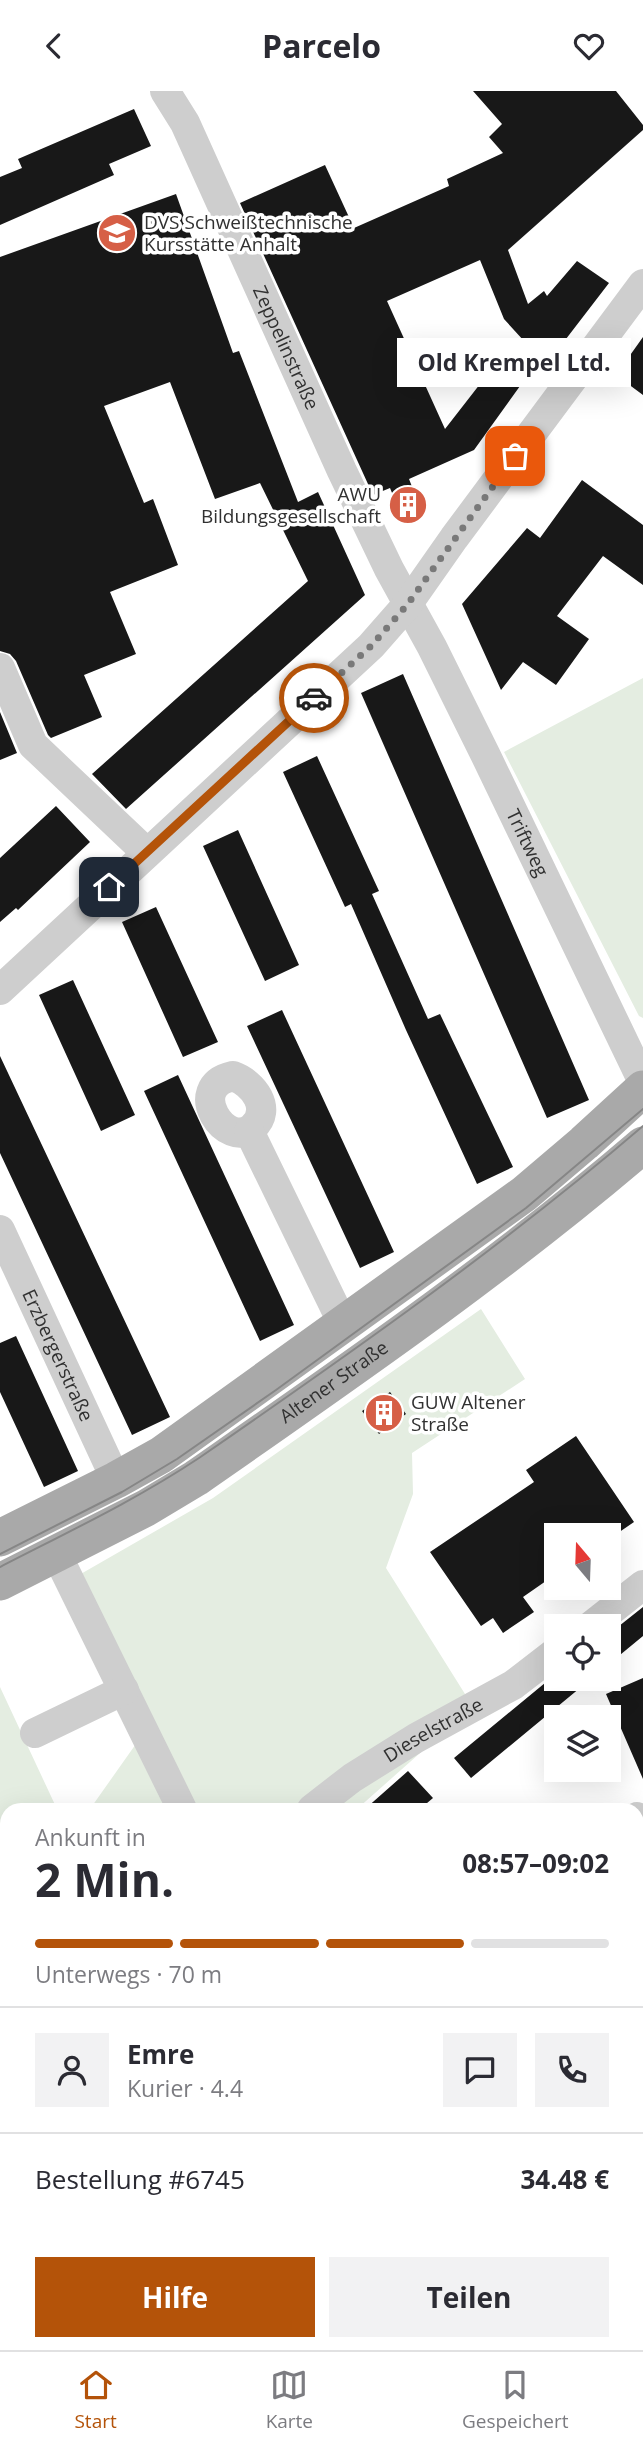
<!DOCTYPE html>
<html lang="de">
<meta charset="utf-8">
<style>
body{margin:0;font-family:"Open Sans",sans-serif;background:#f2f2f3;color:#2b2b33;height:100vh;display:flex;flex-direction:column;font-size:26px;white-space:nowrap}
*{box-sizing:border-box;margin:0}
p{font-size:23px;color:#7c7c81}
.icon{flex:none;width:38px;height:38px;fill:none;stroke:currentColor;stroke-width:2;stroke-linecap:round;stroke-linejoin:round}
.map{position:relative;flex:1;overflow:hidden}
.side{position:absolute;left:0px;top:1712px;width:644px;height:548px;display:flex;flex-direction:column;background:#fff;border-radius:21px 21px 0 0;box-shadow:0 7px 28px #0002}
.side>*{flex:none}
.needle{width:46px;rotate:341deg}
.tools{position:absolute;left:544px;top:1432px;display:grid;gap:14px}
.tools a{display:grid;place-items:center;width:77px;height:77px;border-radius:0px;background:#fff;box-shadow:0 7px 28px #0002;font-size:35px}
.pin{position:absolute;display:grid;place-items:center;width:60px;height:60px;color:#fff;margin:-30px;border-radius:14px;box-shadow:0 4px 10px #0006}
.courier{position:absolute;display:grid;place-items:center;width:70px;height:70px;margin:-35px;border:5px solid #b45309;border-radius:50%;background:#fff;color:#222;box-shadow:0 2px 9px #0007}
.bubble{position:absolute;height:49px;border-radius:0px;background:#fff;box-shadow:0 7px 28px #0002;font-size:23px;font-weight:700;line-height:49px;text-align:center}
.overview em{font-style:normal;font-weight:700}
.overview div{display:flex;flex-direction:column-reverse}
.overview{display:flex;align-items:center;justify-content:space-between;height:119px;padding:0 35px}
h1{font-size:46px;font-weight:700;line-height:52px}
.bar{display:grid;grid-template-columns:repeat(4,1fr);gap:10px 7px;align-content:center;height:84px;padding:0 35px}
.bar i{height:9px;border-radius:5px;background:#e1e1e2}
.bar .active{background:#b45309}
.bar p{grid-column:span 4}
.line{display:flex;align-items:center;gap:18px;padding:0 35px;border-top:2px solid #e1e1e2}
.line div{flex:1}
.round{display:grid;place-items:center;flex:none;width:74px;height:74px;border-radius:0px;background:#f2f2f3}
.cta{display:flex;gap:14px;margin-top:auto;padding:14px 35px}
.cta a{flex:1;height:80px;border-radius:0px;background:#b45309;color:#fff;font-size:28px;font-weight:700;line-height:80px;text-align:center}
.cta a+a{background:#f2f2f3;color:#2b2b33}
header{display:flex;justify-content:space-between;align-items:center;height:91px;padding:0 35px;background:#fff;font-size:32px;font-weight:700}
.dock{display:flex;justify-content:space-around;align-items:center;height:98px;border-top:2px solid #e1e1e2;background:#fff;font-size:19px;color:#7c7c81}
.dock a{display:grid;justify-items:center;gap:4px}
.dock .active{color:#b45309}
.map>svg:first-child{display:block}
.green{fill:#e4ede1}
.building{fill:#181818}
.lines{fill:none;stroke-linecap:round;stroke-linejoin:round}
.minor{stroke:#cecece;stroke-width:30}
.major{stroke:#a9a9a9;stroke-width:37}
.tram{stroke:#868686;stroke-width:2}
.done{stroke:#797979;stroke-width:7;stroke-dasharray:0 12.6}
.route{stroke:#b45309;stroke-width:9}
.labels{text-anchor:middle;stroke-width:7;stroke-linejoin:round;paint-order:stroke}
.poi-label{font-size:19px;fill:#313131;stroke:#fff;text-anchor:start}
.street-label{font-size:19px;fill:#313131;stroke:#fff}
</style>
<header><svg class="icon" aria-label="back" viewBox="0 0 24 24"><path d="M15 5l-7 7 7 7"/></svg>Parcelo<svg class="icon" aria-label="heart" viewBox="0 0 24 24"><path d="M12 20l-8-8c-3-5 5-10 8-4 3-6 11-1 8 4z"/></svg></header>
<div class="map">
<svg width="643" height="2259" viewBox="0 0 643 2259">
<rect width="100%" height="100%" fill="#fff"/>
<path class="green" d="M 643,587 L 643,927 L 639,925 L 504,661 Z
M 481,1218 L 525,1288 L 412,1362 L 413,1403 L 386,1477 L 465,1603 L 428,1655 L 357,1718 L 90,1718 L 150,1633 L 79,1484 L 213,1407 Z
M 0,1596 L 57,1718 L 7,1718 L 7,1772 L 0,1775 Z
M 7,2043 L 7,2252 L 291,2252 L 294,2259 L 0,2259 L 0,2046 Z"/>
<path class="building" d="M 473,0 L 616,0 L 643,34 L 643,39 L 508,159 L 528,213 L 544,200 L 547,205 L 577,170 L 609,192 L 546,274 L 504,228 L 480,169 L 387,210 L 445,338 L 494,275 L 520,295 L 474,359 L 409,388 L 420,416 L 401,424 L 390,397 L 373,404 L 240,112 L 325,74 L 354,137 L 449,95 L 447,88 L 503,62 L 489,46 L 502,33 Z
M 134,18 L 151,55 L 109,73 L 114,84 L 0,134 L 0,86 L 22,77 L 18,68 Z
M 176,103 L 233,262 L 239,260 L 298,411 L 318,401 L 365,504 L 126,718 L 92,683 L 308,490 L 260,392 L 215,408 L 170,291 L 104,315 L 144,412 L 153,408 L 178,474 L 110,501 L 136,563 L 84,584 L 102,626 L 51,647 L 48,644 L 16,570 L 10,563 L 0,560 L 0,166 Z
M 643,246 L 643,304 L 616,284 Z
M 582,389 L 643,434 L 643,494 L 603,465 L 557,525 L 589,548 L 556,594 L 523,571 L 501,599 L 462,513 L 527,437 L 540,447 Z
M 403,583 L 589,1009 L 547,1027 L 361,602 Z
M 0,621 L 17,662 L 0,669 Z
M 317,665 L 379,800 L 372,803 L 428,928 L 440,923 L 513,1076 L 477,1093 L 406,939 L 351,813 L 345,816 L 283,681 Z
M 56,715 L 90,751 L 18,819 L 16,817 L 0,831 L 0,767 Z
M 238,739 L 299,874 L 265,890 L 203,755 Z
M 156,816 L 218,951 L 183,966 L 122,831 Z
M 73,889 L 135,1024 L 101,1040 L 39,904 Z
M 282,919 L 394,1161 L 360,1177 L 247,935 Z
M 0,965 L 170,1326 L 132,1344 L 0,1062 Z
M 178,984 L 294,1234 L 260,1250 L 144,1000 Z
M 16,1245 L 78,1380 L 44,1396 L 0,1301 L 0,1252 Z
M 390,1301 L 406,1323 L 379,1343 L 362,1320 Z
M 576,1345 L 634,1431 L 615,1444 L 556,1444 L 556,1483 L 523,1506 L 534,1521 L 503,1542 L 493,1527 L 481,1535 L 430,1461 L 534,1391 L 526,1379 Z
M 643,1516 L 643,1545 L 609,1573 L 609,1543 Z
M 551,1587 L 592,1587 L 471,1687 L 454,1667 Z
M 643,1587 L 643,1688 L 606,1603 Z
M 408,1680 L 433,1707 L 420,1718 L 365,1718 Z"/>
<g class="lines">
<g class="minor">
<path id="s1" d="M 165,0 L 185,32 L 342,380 L 389,478 L 432,556 L 486,665 L 643,991"/>
<path d="M 0,577 L 33,654 L 146,761"/>
<path d="M 0,899 L 371,555 L 407,514 L 454,447 L 643,193"/>
<path d="M 233,985 C 253,992 273,1018 253,1036 C 227,1061 183,996 233,985 Z"/>
<path d="M 249,1040 L 343,1233"/>
<path id="s2" d="M 0,1139 L 116,1389"/>
<path d="M 57,1464 L 182,1718"/>
<path d="M 591,1535 L 643,1494"/>
<path d="M 35,1642 L 124,1599"/>
<path id="s3" d="M 312,1718 L 352,1687 L 416,1647 L 513,1594 L 556,1561"/>
<path d="M 637,1726 L 643,1739"/>
<path d="M 637,2008 L 643,2005"/>
</g>
<g class="major">
<path d="M 0,1447 L 116,1389 L 161,1364 L 524,1103 L 584,1052 L 643,998"/>
<path id="s4" d="M 0,1491 L 146,1417 L 196,1387 C 348,1281 502,1175 643,1054"/>
</g>
<path class="tram" d="M 0,1463 L 122,1401 L 177,1368 L 276,1299 L 526,1117 L 643,1018
M 0,1476 C 68,1441 136,1409 199,1367 C 351,1262 502,1156 643,1035"/>
</g>
<g class="lines">
<path class="done" d="M 314,607 L 371,555 L 407,514 L 515,365"/>
<path class="route" d="M 109,796 L 314,607"/>
</g>
<defs>
<g id="school-disc" transform="scale(2.0125)"><circle r="9.5" fill="#d65f46" stroke="#fff"/><path d="M0-5L7-2L0 1L-7-2ZM-4 1L0 2.5L4 1V4Q0 6-4 4Z" fill="#fff"/></g>
<g id="building-disc" transform="scale(2.0125)"><circle r="9.5" fill="#d65f46" stroke="#fff"/><path d="M-4-6H4V6H1V3H-1V6H-4ZM-2.5-4.3h1.7v1.8h-1.7ZM.8-4.3h1.7v1.8H.8ZM-2.5-1h1.7V.8h-1.7ZM.8-1h1.7V.8H.8Z" fill="#fff"/></g>
</defs>
<g fill-rule="evenodd">
<use href="#school-disc" x="117" y="142"/>
<use href="#building-disc" x="408" y="414"/>
<use href="#building-disc" x="384" y="1322"/>
</g>
<g class="labels">
<g class="poi-label">
<text x="144" y="138">DVS Schweißtechnische<tspan x="144" dy="22">Kursstätte Anhalt</tspan></text>
<text x="381" y="410" text-anchor="end">AWU<tspan x="381" dy="22">Bildungsgesellschaft</tspan></text>
<text x="411" y="1318">GUW Altener<tspan x="411" dy="22">Straße</tspan></text>
</g>
<g class="street-label">
<text dy="7" stroke="none"><textPath href="#s1" startOffset="284">Zeppelinstraße</textPath></text>
<text dy="7" stroke="none"><textPath href="#s1" startOffset="835">Triftweg</textPath></text>
<text dy="7" stroke="none"><textPath href="#s2" startOffset="138">Erzbergerstraße</textPath></text>
<text dy="7" stroke="none"><textPath href="#s4" startOffset="390">Altener Straße</textPath></text>
<text dy="7" stroke="none"><textPath href="#s3" startOffset="145">Dieselstraße</textPath></text>
</g>
</g>
</svg>
<div class="tools">
<a><svg class="needle" viewBox="-14 -14 28 28"><path d="M0-13l5 13h-10z" fill="#e53935"/><path d="M0 13l5-13h-10z" fill="#7c7c81"/></svg></a>
<a><svg class="icon" aria-label="locate" viewBox="0 0 24 24"><circle cx="12" cy="12" r="6"/><path d="M12 2v4M12 18v4M2 12h4M18 12h4"/></svg></a>
<a><svg class="icon" aria-label="layers" viewBox="0 0 24 24"><path d="M12 4l9 5-9 5-9-5zM3 14l9 5 9-5"/></svg></a>
</div>
<div class="pin" style="left:515px;top:365px;background:#ea580c"><svg class="icon" aria-label="bag" viewBox="0 0 24 24"><path d="M5 8h14l-1 12H6zM9 8a3 3 0 0 1 6 0"/></svg></div>
<div class="pin" style="left:109px;top:796px;background:#1f2937"><svg class="icon" aria-label="home" viewBox="0 0 24 24"><path d="M3 11l9-7 9 7M6 9v11h12V9"/></svg></div>
<div class="courier" style="left:314px;top:607px"><svg class="icon" aria-label="car" viewBox="0 0 24 24"><path d="M5 17H2v-5l4-1 3-4h7l3 4 3 1v5h-3M9 17h6M6 11h13"/><circle cx="7" cy="17" r="2"/><circle cx="17" cy="17" r="2"/></svg></div>
<div class="bubble" style="left:397px;top:247px;width:234px">Old Krempel Ltd.</div>
<section class="side">
<div class="overview"><div><h1>2 Min.</h1><p>Ankunft in</p></div><em>08:57–09:02</em></div>
<div class="bar"><i class="active"></i><i class="active"></i><i class="active"></i><i></i><p>Unterwegs · 70 m</p></div>
<div class="line" style="height:126px"><a class="round"><svg class="icon" aria-label="person" viewBox="0 0 24 24"><circle cx="12" cy="8" r="4"/><path d="M4 21q1-7 8-7t8 7"/></svg></a><div><b>Emre</b><p>Kurier · 4.4</p></div><a class="round"><svg class="icon" aria-label="chat" viewBox="0 0 24 24"><path d="M4 5h16v11H9l-5 4z"/></svg></a><a class="round"><svg class="icon" aria-label="phone" viewBox="0 0 24 24"><path d="M5 4h4l2 5-3 2q2 4 5 5l2-3 5 2v4C11 20 4 13 5 4z"/></svg></a></div>
<div class="line" style="height:91px"><div>Bestellung #6745</div><b>34.48 €</b></div>
<div class="cta"><a>Hilfe</a><a>Teilen</a></div>
</section>
</div>
<nav class="dock">
<a class="active"><svg class="icon" aria-label="home" viewBox="0 0 24 24"><path d="M3 11l9-7 9 7M6 9v11h12V9"/></svg>Start</a>
<a><svg class="icon" aria-label="map" viewBox="0 0 24 24"><path d="M3 6l6-2 6 2 6-2v14l-6 2-6-2-6 2zM9 4v14M15 6v14"/></svg>Karte</a>
<a><svg class="icon" aria-label="saved" viewBox="0 0 24 24"><path d="M7 4h10v16l-5-4-5 4z"/></svg>Gespeichert</a>
</nav>
